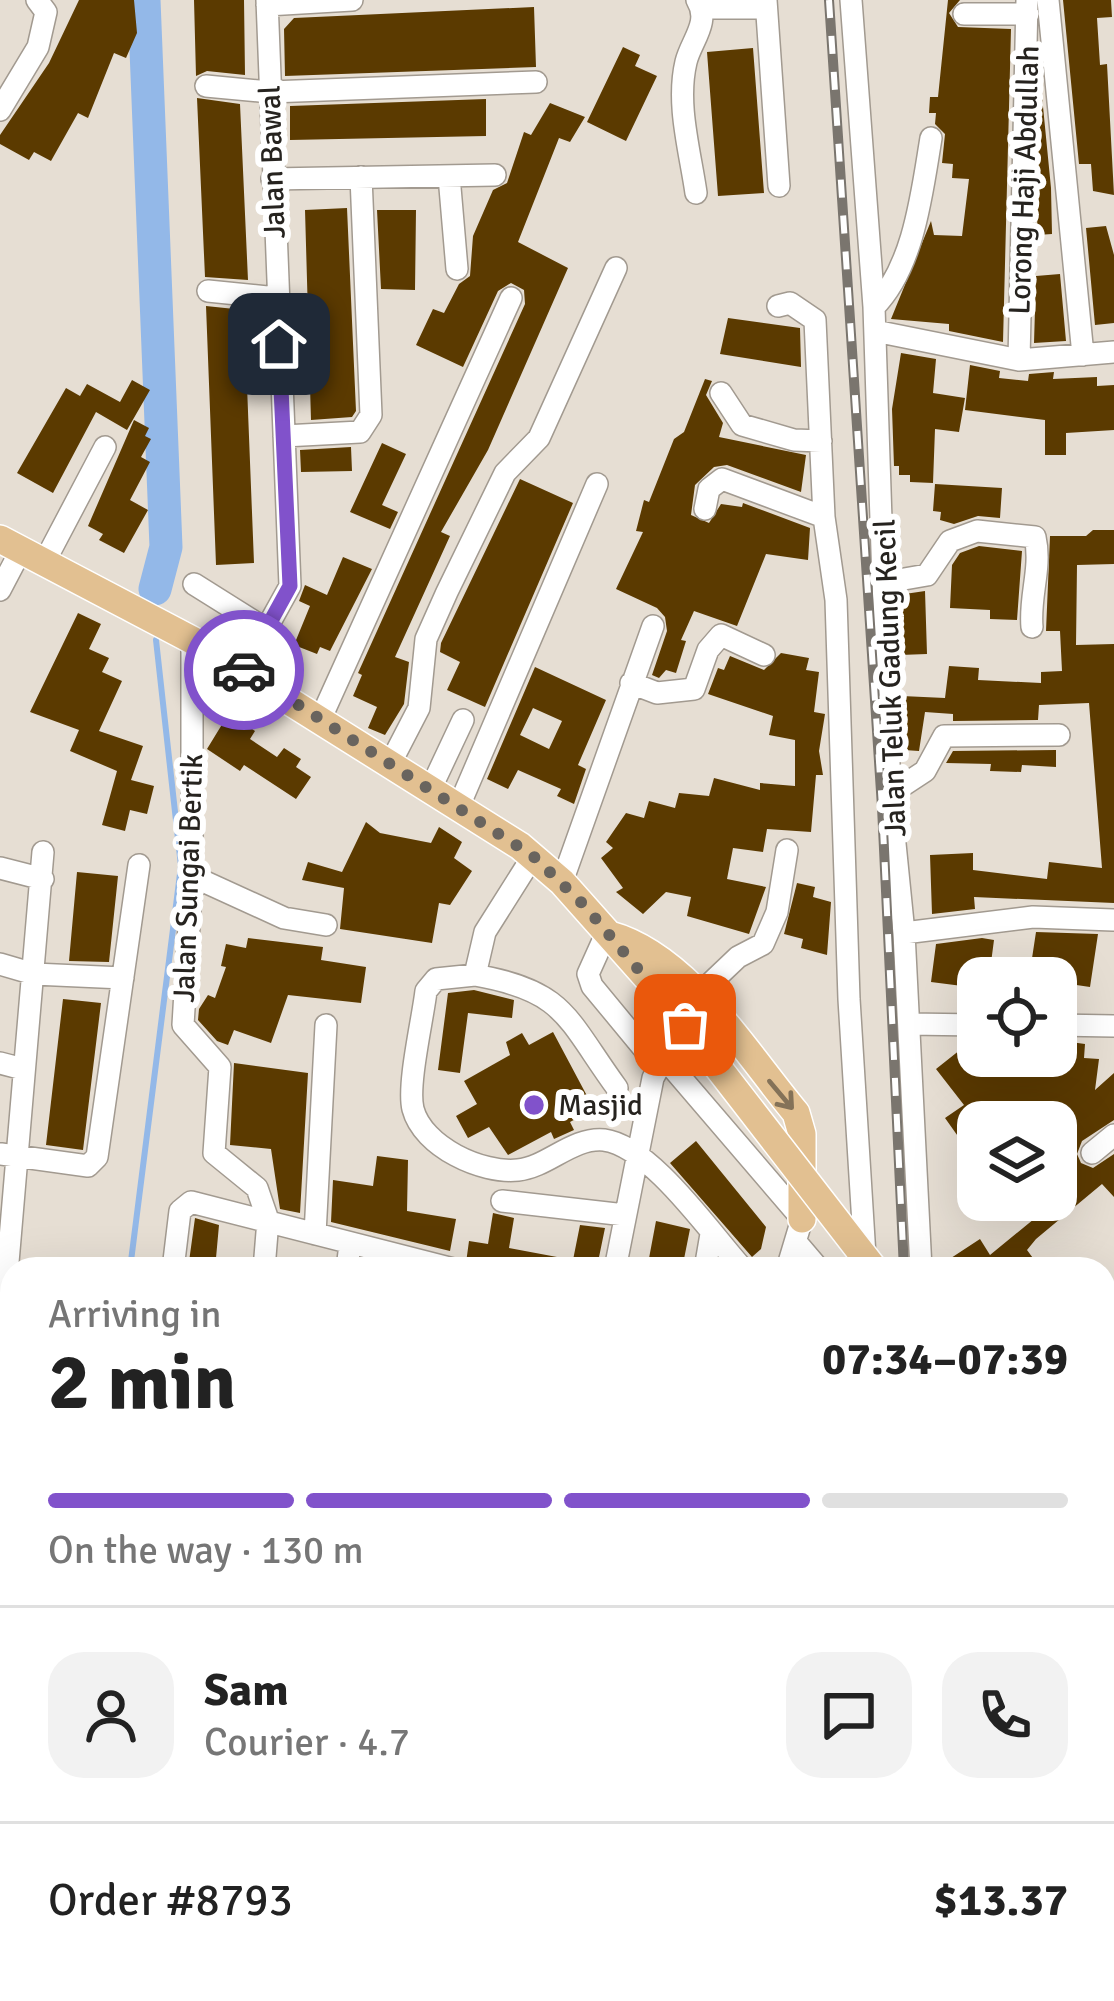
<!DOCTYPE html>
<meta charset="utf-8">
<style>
body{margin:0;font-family:Signika,sans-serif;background:#f2f2f2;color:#222;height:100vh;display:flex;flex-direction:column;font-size:45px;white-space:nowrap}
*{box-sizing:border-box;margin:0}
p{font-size:39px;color:#767676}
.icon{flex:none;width:66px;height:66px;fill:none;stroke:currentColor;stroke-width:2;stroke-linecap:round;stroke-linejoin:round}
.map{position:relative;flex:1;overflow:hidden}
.side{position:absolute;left:0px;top:1257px;width:1116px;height:744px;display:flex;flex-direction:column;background:#fff;border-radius:36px 36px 0 0;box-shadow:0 12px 48px #0002}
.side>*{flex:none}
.controls{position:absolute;left:957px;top:957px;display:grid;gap:24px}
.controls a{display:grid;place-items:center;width:120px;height:120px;border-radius:24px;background:#fff;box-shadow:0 12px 48px #0002;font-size:60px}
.pin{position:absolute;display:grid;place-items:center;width:102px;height:102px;color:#fff;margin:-51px;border-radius:24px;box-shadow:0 6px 18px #0006}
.courier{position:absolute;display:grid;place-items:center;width:120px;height:120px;margin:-60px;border:9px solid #8152cb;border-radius:50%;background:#fff;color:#222;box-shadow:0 3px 15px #0007}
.head em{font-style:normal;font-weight:700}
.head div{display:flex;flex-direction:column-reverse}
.head{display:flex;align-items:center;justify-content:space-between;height:204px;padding:0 48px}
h1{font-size:78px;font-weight:700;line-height:90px}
.bar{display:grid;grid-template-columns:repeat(4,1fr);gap:18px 12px;align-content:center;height:144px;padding:0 48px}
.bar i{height:15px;border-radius:9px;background:#e0e0e0}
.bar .on{background:#8152cb}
.bar p{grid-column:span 4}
.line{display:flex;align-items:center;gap:30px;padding:0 48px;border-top:3px solid #e0e0e0}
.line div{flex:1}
.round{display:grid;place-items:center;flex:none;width:126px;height:126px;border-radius:36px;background:#f2f2f2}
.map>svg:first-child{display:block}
.green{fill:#c9b18f}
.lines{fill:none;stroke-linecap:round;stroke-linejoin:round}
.stream{stroke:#93b8e8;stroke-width:6}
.river{stroke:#93b8e8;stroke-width:33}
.building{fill:#5b3a00;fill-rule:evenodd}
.minor-casing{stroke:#a29a90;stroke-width:24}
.major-casing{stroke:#fff;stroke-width:30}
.minor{stroke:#fff;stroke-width:21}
.major{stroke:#e2c091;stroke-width:27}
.rail-casing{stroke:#7a756e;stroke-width:10}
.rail{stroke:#fff;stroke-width:6;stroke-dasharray:18;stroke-linecap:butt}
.major-bridge-casing{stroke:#fff;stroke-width:30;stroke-linecap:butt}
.major-bridge{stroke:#e2c091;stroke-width:27}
.oneway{stroke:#847258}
.done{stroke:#69645e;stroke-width:12;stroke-dasharray:0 21.6}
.route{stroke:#8152cb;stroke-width:15}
.poi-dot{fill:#8152cb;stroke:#fff;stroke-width:4.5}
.labels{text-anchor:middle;stroke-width:12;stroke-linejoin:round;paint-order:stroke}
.street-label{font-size:30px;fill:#26231f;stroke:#fff}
.poi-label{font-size:30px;fill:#26231f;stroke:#fff;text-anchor:start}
</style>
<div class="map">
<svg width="1114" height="2001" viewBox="0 0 1114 2001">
<rect width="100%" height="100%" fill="#e6ded3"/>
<path class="green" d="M 1114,1804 L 1114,2001 L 1092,2001 L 1082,1989 L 1104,1989 L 1104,1811 Z
M 379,1989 L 627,1989 L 628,2001 L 377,2001 Z"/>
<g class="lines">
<path class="stream" d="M 130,1269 L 181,866 L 156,640
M 32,2001 L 33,1989"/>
<path class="river" d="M 144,0 L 166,547 L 155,589"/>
</g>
<path class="building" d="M 79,0 L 134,0 L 137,33 L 126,58 L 114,53 L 88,118 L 78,113 L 51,161 L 34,152 L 29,160 L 0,144 L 0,135 L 49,63 Z
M 194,0 L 244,0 L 245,75 L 207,71 L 196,76 Z
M 948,0 L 960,0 L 949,13 L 958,27 L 1011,29 L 1003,342 L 949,331 L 949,324 L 891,319 L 931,221 L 934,235 L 962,236 L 969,179 L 952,178 L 953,164 L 942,163 L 945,134 L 935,124 L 936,113 L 929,113 L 930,97 L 938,97 Z
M 1063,0 L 1111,0 L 1112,17 L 1097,18 L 1100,65 L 1107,64 L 1114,195 L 1093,191 L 1091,164 L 1079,164 Z
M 534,7 L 536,67 L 285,76 L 284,29 L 294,18 Z
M 623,47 L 640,55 L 635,66 L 657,76 L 626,141 L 587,122 Z
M 753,48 L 764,193 L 718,196 L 707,52 Z
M 1040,76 L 1051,188 L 1052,234 L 1037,235 Z
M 197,98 L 240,104 L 248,280 L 205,277 Z
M 486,99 L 486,136 L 290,140 L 290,106 Z
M 550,103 L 585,117 L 570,142 L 559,138 L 518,242 L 568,268 L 488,450 L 441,532 L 450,536 L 395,657 L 409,662 L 404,704 L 385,735 L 368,728 L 377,707 L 353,696 L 362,675 L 358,673 L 525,304 L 524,290 L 511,283 L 498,291 L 463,367 L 416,345 L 433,309 L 444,313 L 459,284 L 470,276 L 473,236 L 493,190 L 507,183 L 524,132 L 531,135 Z
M 347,208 L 356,411 L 352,417 L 311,420 L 305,210 Z
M 377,210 L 416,210 L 415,290 L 381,289 Z
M 1106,226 L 1114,255 L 1114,323 L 1095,325 L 1086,228 Z
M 1060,274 L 1066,341 L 1034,343 L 1036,276 Z
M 206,306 L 244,310 L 254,563 L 216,565 Z
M 728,318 L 800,328 L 801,367 L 720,354 Z
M 901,353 L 936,359 L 933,393 L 965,398 L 959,432 L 935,429 L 933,483 L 910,482 L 910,475 L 899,475 L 899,466 L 894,466 L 892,409 Z
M 970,365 L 1000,371 L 999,378 L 1028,381 L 1029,374 L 1054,372 L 1053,379 L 1097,377 L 1097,386 L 1114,385 L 1114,430 L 1066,433 L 1066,455 L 1045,455 L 1045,420 L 965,410 Z
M 705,379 L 712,381 L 706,395 L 723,423 L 719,437 L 806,455 L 801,492 L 727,465 L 714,467 L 695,485 L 691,515 L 709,523 L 721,504 L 742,507 L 743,503 L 810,528 L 808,560 L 766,554 L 737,626 L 694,611 L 681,640 L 686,641 L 676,673 L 666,670 L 659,678 L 652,675 L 667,631 L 665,617 L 657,608 L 616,589 L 643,532 L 636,531 L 644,500 L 649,502 L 674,439 L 684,432 Z
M 132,380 L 150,390 L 127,430 L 96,412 L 53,493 L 17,473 L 66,388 L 80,396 L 87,384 L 120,402 Z
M 134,420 L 149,428 L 145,436 L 151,439 L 141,457 L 150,462 L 130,500 L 148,510 L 124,553 L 99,540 L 103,534 L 88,526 Z
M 382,443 L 406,454 L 382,505 L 398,512 L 390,529 L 350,512 Z
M 351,447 L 352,471 L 301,472 L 300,450 Z
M 520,479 L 573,503 L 485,707 L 447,690 L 460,662 L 440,652 L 441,643 Z
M 935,484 L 1002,488 L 1000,518 L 978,516 L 954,524 L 940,520 L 941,512 L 933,511 Z
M 1093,530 L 1114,530 L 1114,564 L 1077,565 L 1076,645 L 1114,644 L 1114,903 L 974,897 L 975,909 L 932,914 L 930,855 L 973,853 L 973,870 L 1047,879 L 1049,862 L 1102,868 L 1089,703 L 1039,705 L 1038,720 L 953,721 L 953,714 L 925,712 L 919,751 L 904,750 L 902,696 L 945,698 L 949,666 L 979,668 L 978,680 L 1041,683 L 1041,672 L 1062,671 L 1060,631 L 1046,631 L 1050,536 L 1086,536 Z
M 979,546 L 1022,551 L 1017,620 L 990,619 L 990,610 L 950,608 L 952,565 L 960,553 Z
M 343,557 L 372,569 L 330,651 L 320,647 L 317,654 L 294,645 L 310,606 L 299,601 L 305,585 L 327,595 Z
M 925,591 L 927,654 L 900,655 L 898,595 Z
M 78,613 L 101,624 L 89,649 L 109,658 L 102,672 L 122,681 L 99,731 L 143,746 L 131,780 L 154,786 L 147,814 L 130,810 L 125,831 L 102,825 L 117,771 L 70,751 L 79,730 L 30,712 Z
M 781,653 L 809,658 L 806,670 L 819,672 L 814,712 L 825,714 L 819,751 L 823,775 L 816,775 L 811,832 L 767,829 L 763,852 L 733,848 L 727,879 L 766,887 L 749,934 L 687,916 L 691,897 L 666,892 L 643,914 L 616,892 L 623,888 L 601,858 L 613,848 L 606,842 L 626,813 L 644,818 L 649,801 L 675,808 L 679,793 L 709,796 L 714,778 L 760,790 L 760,783 L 795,786 L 795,740 L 769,735 L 773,716 L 708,694 L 718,668 L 724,670 L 730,656 L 764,670 Z
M 535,667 L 606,700 L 578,765 L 586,769 L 574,804 L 557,796 L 561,789 L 518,770 L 508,789 L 487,779 ZM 533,708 L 562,721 L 549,749 L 520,735 Z
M 229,713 L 255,731 L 250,739 L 277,757 L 284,748 L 301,759 L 296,767 L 311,777 L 296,799 L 244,765 L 240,771 L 207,749 Z
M 1056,750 L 1056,767 L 1022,765 L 1021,772 L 990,771 L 991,764 L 946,763 L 953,751 Z
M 366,822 L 380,833 L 431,843 L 439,827 L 462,842 L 454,858 L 472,871 L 450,905 L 439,903 L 432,943 L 340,929 L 344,888 L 302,880 L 308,862 L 342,872 Z
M 77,872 L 118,876 L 109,962 L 69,961 Z
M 797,883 L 815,887 L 813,897 L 831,902 L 827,955 L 801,948 L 803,939 L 784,934 Z
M 1036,932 L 1098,934 L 1090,987 L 1029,978 Z
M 248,938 L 323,947 L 321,960 L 366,967 L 361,1003 L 288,995 L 271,1043 L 234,1030 L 228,1045 L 217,1041 L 198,1020 L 199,1009 L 208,995 L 215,998 L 226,967 L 221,966 L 226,944 L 246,948 Z
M 982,938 L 994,940 L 989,978 L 978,978 L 978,988 L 931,982 L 936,944 Z
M 474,990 L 514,1000 L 512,1018 L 468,1013 L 460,1073 L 438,1070 L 448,993 Z
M 63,999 L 101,1003 L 83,1150 L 46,1145 Z
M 553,1032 L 594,1109 L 570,1122 L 574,1130 L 554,1139 L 551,1132 L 508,1155 L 489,1127 L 468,1138 L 456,1116 L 477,1104 L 464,1081 L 510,1055 L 506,1042 L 522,1033 L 529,1045 Z
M 1056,1040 L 1085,1044 L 1084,1058 L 1099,1059 L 1095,1090 L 1114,1073 L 1114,1120 L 1082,1141 L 1077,1154 L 1081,1163 L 1093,1168 L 1114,1154 L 1114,1197 L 1102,1184 L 1036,1239 L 1027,1250 L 1041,1269 L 958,1269 L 951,1258 L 980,1239 L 990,1255 L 1045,1210 L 1037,1200 L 1056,1200 L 1056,1156 L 1073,1142 L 1056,1122 L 978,1122 L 978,1142 L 967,1149 L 945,1118 L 964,1105 L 936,1069 L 965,1046 L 973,1056 L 1056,1056 Z
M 234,1063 L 308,1073 L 300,1213 L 280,1209 L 271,1149 L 230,1145 Z
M 696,1141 L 766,1227 L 761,1249 L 752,1257 L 670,1163 Z
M 377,1156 L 408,1160 L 407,1211 L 456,1219 L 450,1251 L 331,1222 L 333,1180 L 373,1186 Z
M 493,1213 L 514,1218 L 509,1248 L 573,1260 L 580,1225 L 605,1228 L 598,1262 L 593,1261 L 592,1269 L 501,1269 L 466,1263 L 469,1241 L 488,1244 Z
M 195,1218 L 219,1225 L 215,1269 L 188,1269 Z
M 656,1221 L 690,1229 L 682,1269 L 647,1269 Z"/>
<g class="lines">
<g class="minor-casing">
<path id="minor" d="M 766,0 L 779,186
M 851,0 L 874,307 L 890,794 L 904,933 L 921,1269
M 1048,0 L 1083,355
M 267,5 L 352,0
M 702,8 L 766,8
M 964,14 L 1028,14
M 206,86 L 270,92 L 536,82
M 0,110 L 38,47 L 46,12 L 37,0
M 449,176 L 457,269
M 272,179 L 495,175
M 696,193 C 690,151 676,104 686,62 C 691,41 711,22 697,0
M 208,291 L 277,298
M 778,306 L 790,303 L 815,320 L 824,517 L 836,600 L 849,999 L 865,1256
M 874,307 C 914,267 922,192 931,138
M 875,331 L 1019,360 L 1114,352
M 1019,360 L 1027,0
M 721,393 L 742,425 L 794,440 L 821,441
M 284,436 L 360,432 L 371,415 L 361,177
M 705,509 L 709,489 L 722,479 L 824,517
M 46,559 L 105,447
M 887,582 L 927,575 L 950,541 L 977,531 L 1035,537 C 1042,568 1029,596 1032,627
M 194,584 L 269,631
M 0,590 L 22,548
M 192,640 L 192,876 L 183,1025 L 220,1067 L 214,1153 L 257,1188 L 268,1220
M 243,671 L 290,586 L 267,0
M 631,683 L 657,693 L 694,689 L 708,650 L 721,635 L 764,655
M 320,720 L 511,298
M 390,764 L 419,708 L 426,639 L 447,592 L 505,473 L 539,438 L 616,268
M 431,788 L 463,720
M 890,794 L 925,771 L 944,736 L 1059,735
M 459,806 L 597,484
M 533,856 L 485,932 L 475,975 L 436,979 L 426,991 C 423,1018 407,1085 413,1109 C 423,1147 482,1174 518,1170 C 548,1167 572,1137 604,1140 C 651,1146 711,1234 743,1269
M 0,868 L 43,879
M 192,876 L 284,918 L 326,925
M 562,882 L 653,626
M 904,933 L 1033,917 L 1113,920
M 606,934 L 588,974 L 592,986 L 659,1067
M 0,964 L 34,974 L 123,978
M 475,975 C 566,991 566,1018 617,1088
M 697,996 L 738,957 L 763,944 L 777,912 L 787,850
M 909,1024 L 978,1025
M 1056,1025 L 1114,1026
M 0,1063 L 23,1069
M 1092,1153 L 1114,1135
M 1,1154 L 88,1166 L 97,1157 L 139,865
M 502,1201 L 625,1215
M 315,1234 L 326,1025
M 796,1242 L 819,1269
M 173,1269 L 180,1211 L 191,1202 L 453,1269
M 264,1269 L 268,1220
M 347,1269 L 350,1244
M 615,1269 L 653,1078 L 659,1067 L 670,1065 L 802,1219 L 787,1269
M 705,1269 L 711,1234
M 0,1356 L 43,852
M 0,1380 L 12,1384
M 1104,1447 L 1114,1440
M 1104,1492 L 1114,1506
M 0,1550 L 12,1554
M 1104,1642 L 1114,1656
M 0,1742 L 12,1744
M 1104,1789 L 1114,1781
M 0,1928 L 12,1931
M 643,1989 L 644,2001
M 658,1989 L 700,2001
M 810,1989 L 811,2001
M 1001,1989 L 1002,2001
M 5,2001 L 12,1945
M 175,2001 L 177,1989
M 356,2001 L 358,1989"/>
</g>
<g class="major-casing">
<path id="major" d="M 0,539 L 192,640 L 520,846 L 562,882 L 658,990
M 610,935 C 687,956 746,1053 796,1113 L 802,1134 L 802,1219
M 1104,1567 L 1114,1580"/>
</g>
<use href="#minor" class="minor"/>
<use href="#major" class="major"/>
<g class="rail-casing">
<path id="rail" d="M 829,0 L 882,807 L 904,1269
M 951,1989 L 952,2001"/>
</g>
<use href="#rail" class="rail"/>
<g class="major-bridge-casing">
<path id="major-bridge" d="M 658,990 L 874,1269"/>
</g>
<use href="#major-bridge" class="major-bridge"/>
</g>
<defs><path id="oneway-shaft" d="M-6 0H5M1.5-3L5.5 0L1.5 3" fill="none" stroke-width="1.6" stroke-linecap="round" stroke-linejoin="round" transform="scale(3)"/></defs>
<use class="oneway" href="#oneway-shaft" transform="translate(781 1095) rotate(50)"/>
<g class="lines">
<path class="done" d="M 244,670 L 533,856 L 585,906 L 685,1025"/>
<path class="route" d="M 244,670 L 290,586 L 279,344"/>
</g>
<circle class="poi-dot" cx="534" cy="1105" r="12"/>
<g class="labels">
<g class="street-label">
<text transform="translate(272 162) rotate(-92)" y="10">Jalan Bawal</text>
<text transform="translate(1024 180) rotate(-88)" y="10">Lorong Haji Abdullah</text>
<text transform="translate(890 678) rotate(-92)" y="10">Jalan Teluk Gadung Kecil</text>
<text transform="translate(188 878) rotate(-88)" y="10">Jalan Sungai Bertik</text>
</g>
<g class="poi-label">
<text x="558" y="1115">Masjid</text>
</g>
</g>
</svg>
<div class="controls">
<a><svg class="icon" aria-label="locate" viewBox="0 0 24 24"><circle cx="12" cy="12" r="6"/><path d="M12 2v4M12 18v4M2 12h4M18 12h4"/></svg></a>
<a><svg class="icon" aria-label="layers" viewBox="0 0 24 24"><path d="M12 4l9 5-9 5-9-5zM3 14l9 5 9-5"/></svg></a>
</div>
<div class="pin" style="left:685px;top:1025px;background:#ea580c"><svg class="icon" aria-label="bag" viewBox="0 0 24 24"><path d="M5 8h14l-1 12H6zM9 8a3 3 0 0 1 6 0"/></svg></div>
<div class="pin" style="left:279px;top:344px;background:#1f2937"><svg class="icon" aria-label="home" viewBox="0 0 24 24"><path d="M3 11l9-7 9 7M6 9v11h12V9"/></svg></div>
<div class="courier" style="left:244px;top:670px"><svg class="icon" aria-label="car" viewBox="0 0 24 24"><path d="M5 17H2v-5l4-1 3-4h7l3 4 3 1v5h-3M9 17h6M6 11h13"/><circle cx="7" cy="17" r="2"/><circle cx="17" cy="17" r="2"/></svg></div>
<section class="side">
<div class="head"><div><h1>2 min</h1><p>Arriving in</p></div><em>07:34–07:39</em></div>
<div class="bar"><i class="on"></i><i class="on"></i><i class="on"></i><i></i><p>On the way · 130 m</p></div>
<div class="line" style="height:216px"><a class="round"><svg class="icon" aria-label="person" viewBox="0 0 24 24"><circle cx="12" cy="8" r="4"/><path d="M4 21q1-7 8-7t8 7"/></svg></a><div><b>Sam</b><p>Courier · 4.7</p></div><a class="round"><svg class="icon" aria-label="chat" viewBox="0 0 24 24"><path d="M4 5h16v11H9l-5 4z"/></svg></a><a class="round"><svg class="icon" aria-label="phone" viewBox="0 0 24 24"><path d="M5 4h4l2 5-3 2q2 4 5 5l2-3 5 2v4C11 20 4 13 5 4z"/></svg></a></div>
<div class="line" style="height:156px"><div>Order #8793</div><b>$13.37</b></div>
</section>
</div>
